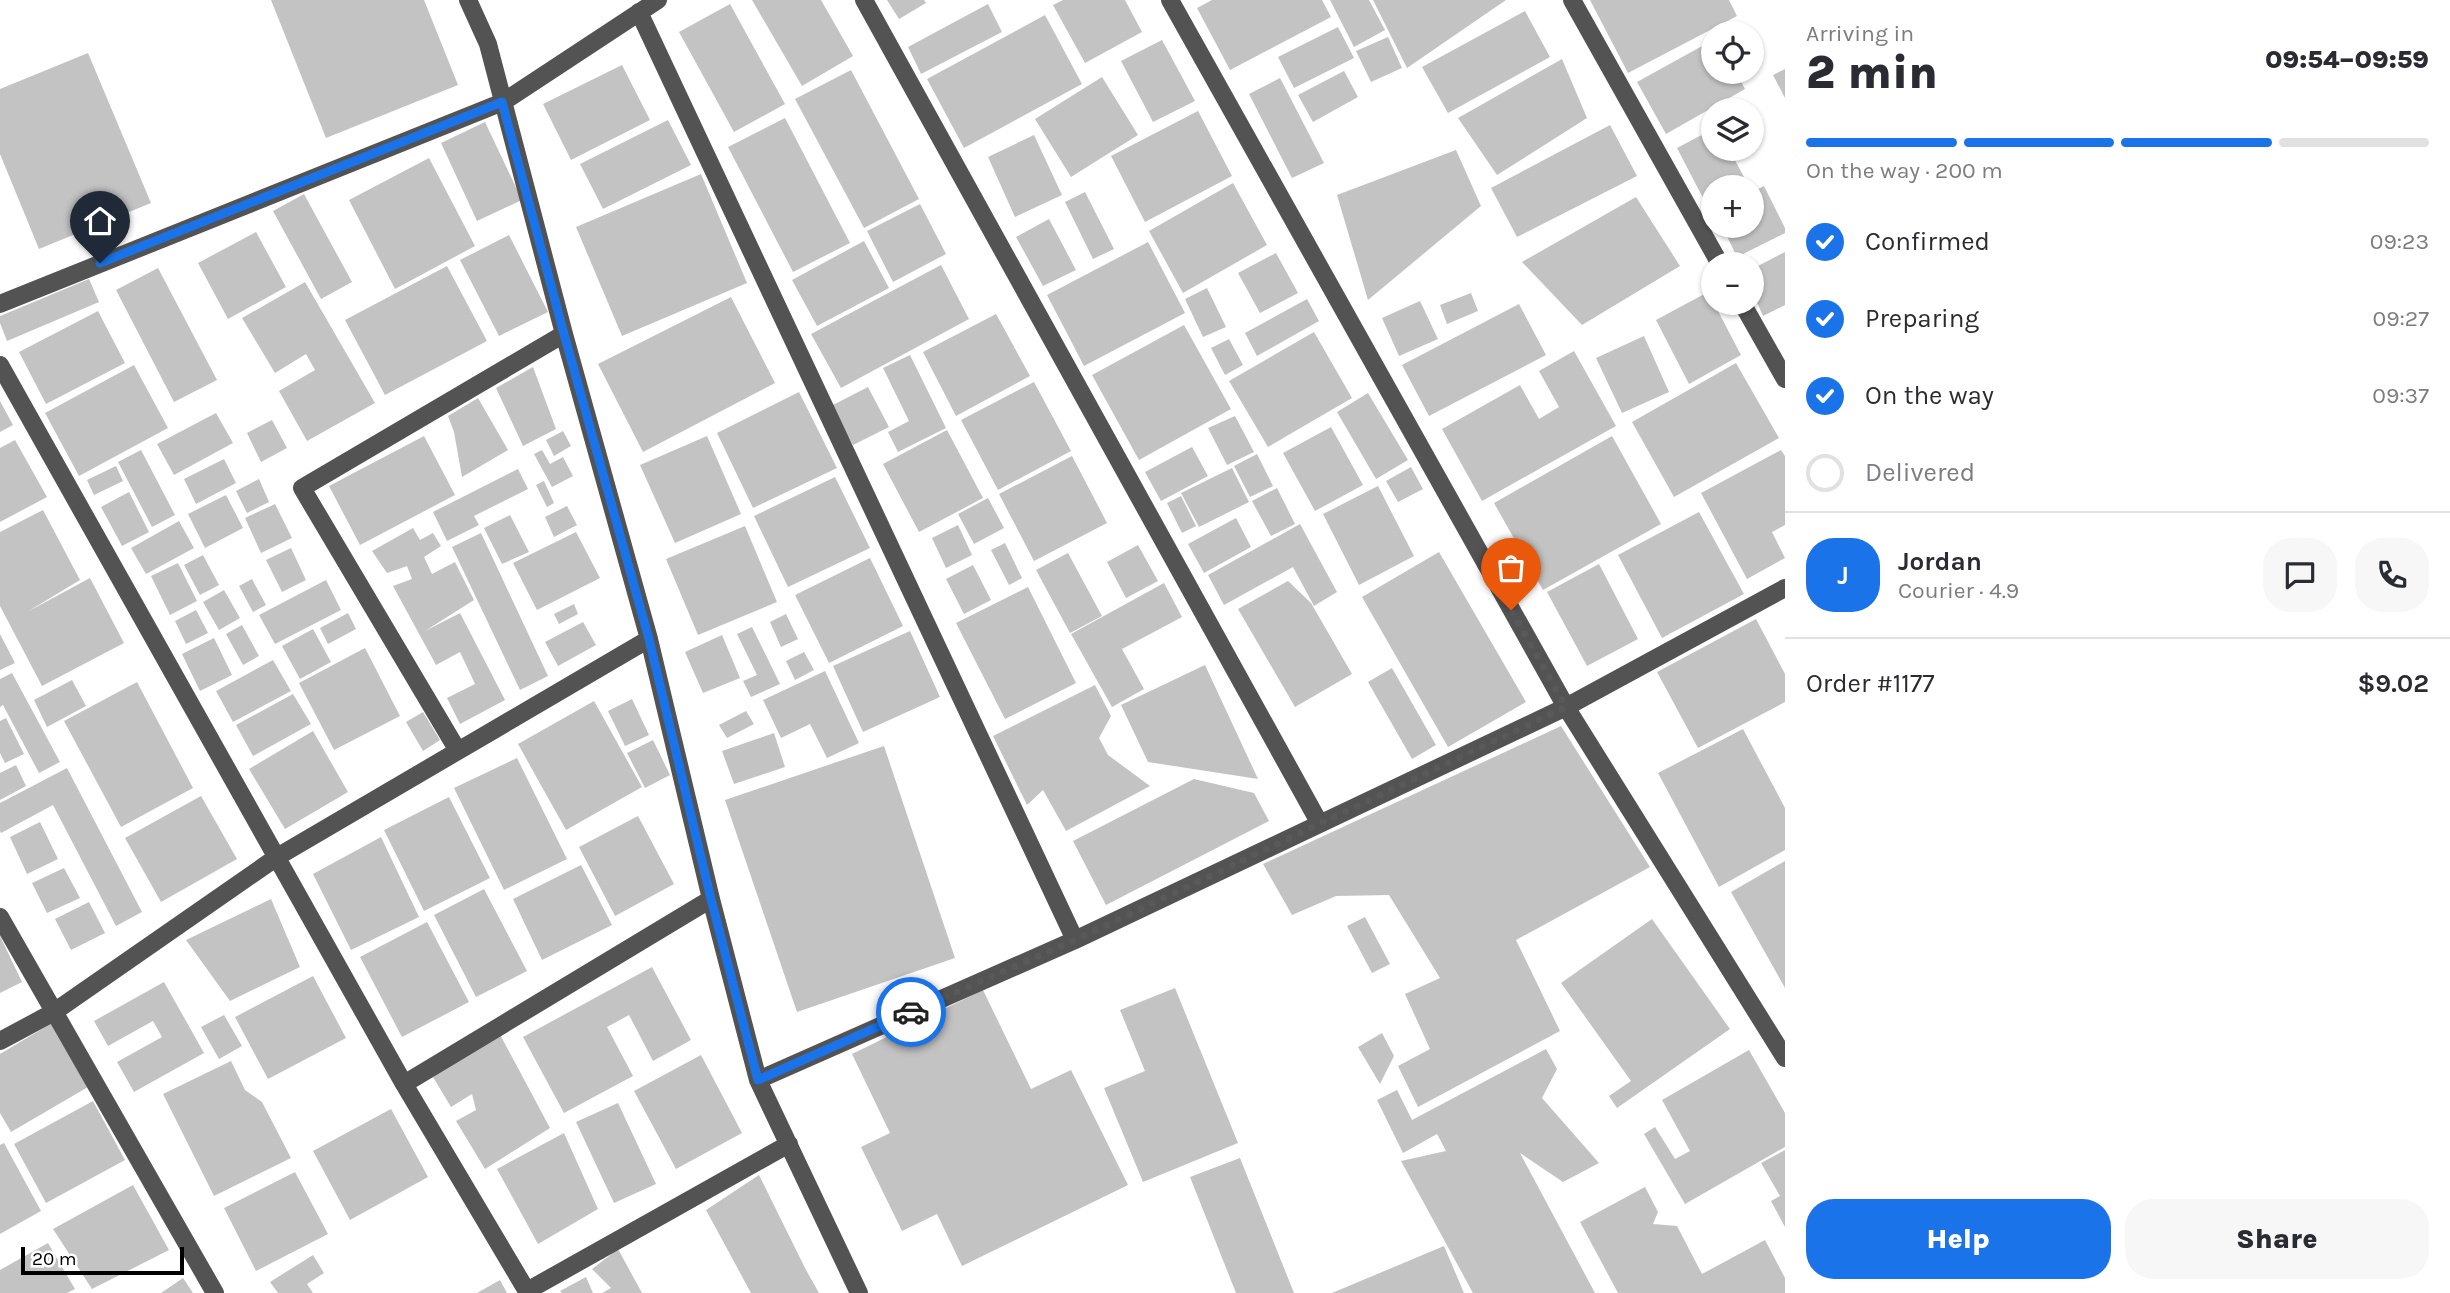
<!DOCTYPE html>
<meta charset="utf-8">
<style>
body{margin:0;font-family:Karla,sans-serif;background:#f7f7f7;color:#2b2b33;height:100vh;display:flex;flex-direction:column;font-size:26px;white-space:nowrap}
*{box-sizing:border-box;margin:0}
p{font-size:23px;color:#7c7c81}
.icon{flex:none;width:38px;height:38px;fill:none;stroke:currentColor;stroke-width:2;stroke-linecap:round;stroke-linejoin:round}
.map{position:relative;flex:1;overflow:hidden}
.drawer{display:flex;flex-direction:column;background:#fff;width:665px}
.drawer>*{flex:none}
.tools{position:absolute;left:1701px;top:21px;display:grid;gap:14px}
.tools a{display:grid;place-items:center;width:63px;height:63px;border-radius:50%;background:#fff;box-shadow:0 2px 5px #0004;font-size:35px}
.scale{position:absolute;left:21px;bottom:18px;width:163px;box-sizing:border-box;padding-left:7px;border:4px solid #000;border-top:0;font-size:19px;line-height:24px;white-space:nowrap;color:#000;-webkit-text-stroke:5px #fff;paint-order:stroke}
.pin{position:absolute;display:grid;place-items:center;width:60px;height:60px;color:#fff;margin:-72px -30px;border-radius:50% 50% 50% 0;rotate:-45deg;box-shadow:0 0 7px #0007}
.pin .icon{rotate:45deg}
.courier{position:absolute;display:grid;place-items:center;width:70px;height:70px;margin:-35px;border:5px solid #1a73e8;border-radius:50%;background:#fff;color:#222;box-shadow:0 2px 9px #0007}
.summary em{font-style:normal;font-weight:800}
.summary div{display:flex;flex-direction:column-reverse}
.summary{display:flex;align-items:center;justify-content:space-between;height:119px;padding:0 21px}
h1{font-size:46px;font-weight:800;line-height:52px}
.bar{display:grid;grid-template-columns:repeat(4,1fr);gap:10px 7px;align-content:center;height:84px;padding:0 21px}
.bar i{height:9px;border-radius:5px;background:#e1e1e2}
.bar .on{background:#1a73e8}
.bar p{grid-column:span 4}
.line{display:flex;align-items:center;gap:18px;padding:0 21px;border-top:2px solid #e1e1e2}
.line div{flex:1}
.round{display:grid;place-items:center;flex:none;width:74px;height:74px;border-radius:28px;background:#f7f7f7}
ol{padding:0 21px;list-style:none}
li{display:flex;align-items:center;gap:21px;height:77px}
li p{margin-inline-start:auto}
li .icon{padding:7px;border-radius:50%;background:#1a73e8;color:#fff;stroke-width:4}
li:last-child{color:#7c7c81}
li i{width:38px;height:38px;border:4px solid #e1e1e2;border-radius:50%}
.cta{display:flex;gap:14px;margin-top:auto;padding:14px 21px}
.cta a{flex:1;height:80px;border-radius:28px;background:#1a73e8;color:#fff;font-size:28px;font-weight:800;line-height:80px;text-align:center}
.cta a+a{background:#f7f7f7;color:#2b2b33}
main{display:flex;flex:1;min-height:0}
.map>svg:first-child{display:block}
.building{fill:#c3c3c3}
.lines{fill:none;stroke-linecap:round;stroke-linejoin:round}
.minor{stroke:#535353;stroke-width:18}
.done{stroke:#595959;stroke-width:7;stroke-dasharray:0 12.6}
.route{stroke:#1a73e8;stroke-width:9}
</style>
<main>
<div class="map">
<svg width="1785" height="1293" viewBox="0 0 1785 1293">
<rect width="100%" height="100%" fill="#fff"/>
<path class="building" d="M 271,0 L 424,0 L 458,85 L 326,138 Z
M 752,0 L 821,0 L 853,56 L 802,86 Z
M 887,0 L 924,0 L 926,3 L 899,19 Z
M 1063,0 L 1125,0 L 1142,32 L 1085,63 L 1053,5 Z
M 1212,0 L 1322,0 L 1331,17 L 1230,70 L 1197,8 Z
M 1330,0 L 1369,0 L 1385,30 L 1354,47 Z
M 1373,0 L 1506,0 L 1407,68 Z
M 1590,0 L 1729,0 L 1737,16 L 1628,73 Z
M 730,4 L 785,104 L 734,132 L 679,32 Z
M 988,4 L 1002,32 L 921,74 L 908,47 Z
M 1525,11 L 1550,57 L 1448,113 L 1422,67 Z
M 1045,15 L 1082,84 L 964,148 L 927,79 Z
M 1338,27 L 1354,58 L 1294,88 L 1278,57 Z
M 1388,37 L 1402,68 L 1371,82 L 1356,51 Z
M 1162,40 L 1195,101 L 1153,122 L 1121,61 Z
M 1713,40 L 1713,72 L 1736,72 L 1745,89 L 1666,134 L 1637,82 Z
M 88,53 L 151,203 L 39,249 L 0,154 L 0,89 Z
M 1562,59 L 1587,118 L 1497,175 L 1458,118 Z
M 622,65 L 650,120 L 571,160 L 543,104 Z
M 1785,69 L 1785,98 L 1773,75 Z
M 851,70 L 919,199 L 864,228 L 795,99 Z
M 1344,71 L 1358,97 L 1313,122 L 1298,95 Z
M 1102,77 L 1138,135 L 1071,177 L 1035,119 Z
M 1280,78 L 1324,163 L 1292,178 L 1249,94 Z
M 1198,111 L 1232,176 L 1145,222 L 1111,156 Z
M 785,118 L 850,243 L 793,272 L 728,147 Z
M 668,120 L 691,165 L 603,209 L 580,164 Z
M 485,122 L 522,200 L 477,221 L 441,143 Z
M 1610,125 L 1637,176 L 1517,237 L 1491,188 Z
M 1713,129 L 1713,149 L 1729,149 L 1744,177 L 1723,187 L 1713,187 L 1713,192 L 1703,198 L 1677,148 Z
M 1034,135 L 1062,195 L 1015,217 L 988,157 Z
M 1456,150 L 1481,206 L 1368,300 L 1337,195 Z
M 429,158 L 475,246 L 395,289 L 349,200 Z
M 701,174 L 747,283 L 622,336 L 576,227 Z
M 1233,183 L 1267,245 L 1183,293 L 1149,231 Z
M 1764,186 L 1785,228 L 1785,233 L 1737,257 L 1722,226 L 1752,226 L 1752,192 Z
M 1085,192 L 1114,249 L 1093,259 L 1065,202 Z
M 304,194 L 352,282 L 321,299 L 273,211 Z
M 1636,197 L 1680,266 L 1582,325 L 1522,262 Z
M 920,204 L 946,254 L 893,282 L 867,231 Z
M 1049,219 L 1076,270 L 1043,286 L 1016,237 Z
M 256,232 L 286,287 L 228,319 L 198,263 Z
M 509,235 L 548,312 L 499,336 L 460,260 Z
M 864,241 L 889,288 L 817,326 L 792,280 Z
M 1148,242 L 1185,313 L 1084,366 L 1047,295 Z
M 1785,252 L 1785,305 L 1763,316 L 1752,291 L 1752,269 Z
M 1276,253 L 1298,293 L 1260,313 L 1238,273 Z
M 941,265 L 969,319 L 841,388 L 811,334 Z
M 447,266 L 487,341 L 385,395 L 345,320 Z
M 158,268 L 217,380 L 174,402 L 116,290 Z
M 89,279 L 99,302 L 7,341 L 0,323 L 0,316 Z
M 305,282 L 375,403 L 307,441 L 279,391 L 315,370 L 306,354 L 275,373 L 242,318 Z
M 1207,288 L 1226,327 L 1203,337 L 1185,299 Z
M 1708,292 L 1741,355 L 1689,384 L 1656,320 Z
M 1471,293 L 1478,311 L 1447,324 L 1440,305 Z
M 731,297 L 775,383 L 643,452 L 598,364 Z
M 1307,299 L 1319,321 L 1257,356 L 1245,333 Z
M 1420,301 L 1438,339 L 1399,356 L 1382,318 Z
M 1519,304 L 1546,355 L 1429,416 L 1402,365 Z
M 98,311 L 125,363 L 46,404 L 19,352 Z
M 996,314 L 1030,376 L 956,416 L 923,352 Z
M 1184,325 L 1231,409 L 1139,460 L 1092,375 Z
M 1314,332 L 1352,398 L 1268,447 L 1229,381 Z
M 1644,336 L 1669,392 L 1622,413 L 1596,358 Z
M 1229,339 L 1243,365 L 1225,375 L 1211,348 Z
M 1574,351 L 1616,426 L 1482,501 L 1442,429 L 1520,385 L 1539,419 L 1559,407 L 1539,371 Z
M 910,355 L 946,428 L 898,452 L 888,432 L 909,421 L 883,368 Z
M 1736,363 L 1779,438 L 1674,497 L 1632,422 Z
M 134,365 L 168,428 L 79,476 L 45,413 Z
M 533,367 L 556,429 L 523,446 L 496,388 Z
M 1034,382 L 1071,451 L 998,490 L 961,420 Z
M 868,387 L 889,427 L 853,445 L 831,406 Z
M 799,392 L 837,468 L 753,508 L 717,433 Z
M 1368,393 L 1408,460 L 1376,479 L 1337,412 Z
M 478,398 L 508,450 L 462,477 L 454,432 L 448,416 Z
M 0,401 L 13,425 L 0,432 Z
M 216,413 L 233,443 L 174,475 L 157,444 Z
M 1235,416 L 1254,452 L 1227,465 L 1208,428 Z
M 272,420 L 287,448 L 261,462 L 247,433 Z
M 1331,427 L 1363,485 L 1315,511 L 1283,453 Z
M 947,430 L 983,498 L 919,532 L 883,464 Z
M 563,431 L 571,446 L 554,456 L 546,440 Z
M 424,436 L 455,495 L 360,545 L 329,486 Z
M 707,436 L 741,514 L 675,543 L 640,465 Z
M 1612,436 L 1661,524 L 1543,590 L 1494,503 Z
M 15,440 L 47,497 L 0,522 L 0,448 Z
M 1192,447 L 1208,476 L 1161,501 L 1145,472 Z
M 141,450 L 175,515 L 152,527 L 118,462 Z
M 542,450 L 550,464 L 563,457 L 573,476 L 552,487 L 534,454 Z
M 1781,450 L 1785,456 L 1785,525 L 1772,532 L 1785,558 L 1747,579 L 1701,493 Z
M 1257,454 L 1273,486 L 1250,497 L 1234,466 Z
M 1072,456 L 1107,523 L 1034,561 L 999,494 Z
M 224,459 L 236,483 L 196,504 L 184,479 Z
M 116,466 L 123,481 L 94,495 L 87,480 Z
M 1411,467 L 1423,489 L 1398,502 L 1386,481 Z
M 1232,468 L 1249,502 L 1199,527 L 1181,493 Z
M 518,469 L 528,489 L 474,516 L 479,525 L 447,541 L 433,512 Z
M 835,477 L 870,548 L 788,587 L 754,516 Z
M 259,479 L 269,502 L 247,513 L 236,491 Z
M 544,481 L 554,503 L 547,507 L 536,485 Z
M 1378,486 L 1414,556 L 1359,585 L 1323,514 Z
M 1277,488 L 1295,524 L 1271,536 L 1252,501 Z
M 129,492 L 149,532 L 122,546 L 101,507 Z
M 226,495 L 243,528 L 205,548 L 188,514 Z
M 1181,496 L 1196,526 L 1182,533 L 1167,503 Z
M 988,498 L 1004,528 L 974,544 L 958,514 Z
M 275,504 L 292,538 L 261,553 L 245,518 Z
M 567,506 L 577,525 L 554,537 L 545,517 Z
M 43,510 L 80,580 L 27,612 L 90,578 L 124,643 L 42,686 L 0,606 L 0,532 Z
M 1699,512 L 1744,594 L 1662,638 L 1618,555 Z
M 510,515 L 529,552 L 502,564 L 484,528 Z
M 1236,518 L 1251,547 L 1204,573 L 1188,544 Z
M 179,521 L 194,548 L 146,574 L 131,548 Z
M 1300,524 L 1337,592 L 1314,606 L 1293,567 L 1224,605 L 1208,575 Z
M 958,525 L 972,555 L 946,568 L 932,538 Z
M 745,526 L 777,602 L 698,635 L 666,559 Z
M 413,528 L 420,540 L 433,533 L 441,546 L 424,557 L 432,574 L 455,562 L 474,600 L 425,631 L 460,613 L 505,700 L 460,724 L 447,698 L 475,684 L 460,652 L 436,665 L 393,586 L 412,579 L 407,566 L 387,573 L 372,551 Z
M 576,532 L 600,578 L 537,610 L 513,563 Z
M 481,533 L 548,676 L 520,690 L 452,547 Z
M 1005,543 L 1022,578 L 1009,585 L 991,550 Z
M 1138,545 L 1158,581 L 1126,598 L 1107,562 Z
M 291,548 L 306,580 L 282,592 L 266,560 Z
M 1439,552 L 1526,702 L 1448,747 L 1362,597 Z
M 1068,553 L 1102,616 L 1070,633 L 1036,570 Z
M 203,555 L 219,585 L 200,595 L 184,565 Z
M 870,558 L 903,626 L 829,663 L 795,595 Z
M 178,563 L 197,601 L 170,615 L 151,576 Z
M 1599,564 L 1638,639 L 1587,666 L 1547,592 Z
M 973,565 L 991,600 L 964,614 L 946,579 Z
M 252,579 L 266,605 L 253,612 L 239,586 Z
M 326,580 L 341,610 L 275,644 L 259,615 Z
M 1288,581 L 1311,603 L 1352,674 L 1295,707 L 1238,609 Z
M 1164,583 L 1182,617 L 1122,649 L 1144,689 L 1112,707 L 1071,634 Z
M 1028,587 L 1076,683 L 1005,719 L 956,623 Z
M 224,590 L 240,618 L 219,630 L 203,602 Z
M 574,604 L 578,614 L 559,624 L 554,614 Z
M 196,610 L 208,633 L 186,644 L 175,621 Z
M 348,613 L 356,629 L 328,644 L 320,628 Z
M 786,614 L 798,639 L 781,647 L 770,622 Z
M 1756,619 L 1785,674 L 1785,702 L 1698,748 L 1657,672 Z
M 583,622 L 596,645 L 558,666 L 545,642 Z
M 242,625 L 259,656 L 243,665 L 226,634 Z
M 752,627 L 780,684 L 751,697 L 743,681 L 757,675 L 737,634 Z
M 313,629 L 331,662 L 300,679 L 282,646 Z
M 910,631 L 940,697 L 863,732 L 833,666 Z
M 0,634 L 15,663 L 0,670 Z
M 722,635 L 740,678 L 703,693 L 685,652 Z
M 214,638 L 232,675 L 200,691 L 182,654 Z
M 365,648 L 400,716 L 334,750 L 299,683 Z
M 804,652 L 814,670 L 795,680 L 786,661 Z
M 273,660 L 291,691 L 233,722 L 216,691 Z
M 1205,665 L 1258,779 L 1148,762 L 1121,705 Z
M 1392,668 L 1436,745 L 1412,759 L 1368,682 Z
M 825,671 L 859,743 L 827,758 L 810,724 L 781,738 L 763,700 Z
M 12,673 L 60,762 L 39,773 L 3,705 L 0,707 L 0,679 Z
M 72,680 L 86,706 L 47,727 L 34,700 Z
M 137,682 L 193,788 L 121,827 L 64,721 Z
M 1095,685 L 1111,716 L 1099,738 L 1108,755 L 1150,786 L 1066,831 L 1043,790 L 1027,805 L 993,736 Z
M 293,694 L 311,724 L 253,756 L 236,725 Z
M 632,699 L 649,735 L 625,746 L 608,711 Z
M 594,701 L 642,787 L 566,830 L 518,744 Z
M 746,711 L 754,724 L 727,738 L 719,725 Z
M 423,712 L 440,740 L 423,751 L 406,722 Z
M 6,718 L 24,754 L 5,763 L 0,753 L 0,721 Z
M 1561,726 L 1650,867 L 1516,940 L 1560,1031 L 1418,1107 L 1398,1066 L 1430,1049 L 1405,994 L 1440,978 L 1389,895 L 1336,896 L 1292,915 L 1263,864 Z
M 1743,729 L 1785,808 L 1785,850 L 1719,887 L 1658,773 Z
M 313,731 L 348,792 L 285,829 L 249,769 Z
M 774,733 L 785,767 L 734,784 L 722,751 Z
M 653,740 L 670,775 L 645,788 L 627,753 Z
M 884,746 L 955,958 L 797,1012 L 725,800 Z
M 517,758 L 567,859 L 504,890 L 454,788 Z
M 16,765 L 26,786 L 0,800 L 0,773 Z
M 67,768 L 142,912 L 116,926 L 53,805 L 1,833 L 0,831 L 0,803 Z
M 1194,779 L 1254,793 L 1269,821 L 1106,905 L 1073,841 Z
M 201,796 L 237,859 L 161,902 L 125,838 Z
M 449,797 L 490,878 L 424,911 L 384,830 Z
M 638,816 L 674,884 L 615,916 L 579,847 Z
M 40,822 L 58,859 L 27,874 L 10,837 Z
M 381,837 L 419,917 L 351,950 L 313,874 Z
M 1785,861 L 1785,988 L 1731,892 Z
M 581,865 L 612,925 L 542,960 L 513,899 Z
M 64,868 L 80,898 L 47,913 L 32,883 Z
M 484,889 L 527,971 L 476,997 L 434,915 Z
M 271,899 L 300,967 L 230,1001 L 186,940 Z
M 89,902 L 105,933 L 71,950 L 55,919 Z
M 1365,917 L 1390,964 L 1372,973 L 1347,926 Z
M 1652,919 L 1730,1029 L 1617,1108 L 1609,1096 L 1631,1081 L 1561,983 Z
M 427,922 L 469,1002 L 402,1037 L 360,957 Z
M 0,936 L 22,982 L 0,993 Z
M 652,967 L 691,1040 L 653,1061 L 629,1015 L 607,1027 L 633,1076 L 564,1113 L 523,1037 Z
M 313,976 L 346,1038 L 268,1079 L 235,1017 Z
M 164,982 L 204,1053 L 134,1092 L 117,1062 L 162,1037 L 153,1021 L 108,1046 L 94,1021 Z
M 1175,988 L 1238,1143 L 1143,1182 L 1104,1088 L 1145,1071 L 1120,1010 Z
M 983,990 L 1031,1089 L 1071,1070 L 1128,1185 L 962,1266 L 937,1214 L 902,1231 L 861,1147 L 890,1133 L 852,1054 Z
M 224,1015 L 242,1046 L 219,1059 L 201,1027 Z
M 52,1023 L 88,1087 L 11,1132 L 0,1113 L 0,1054 Z
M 497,1029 L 550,1128 L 485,1169 L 456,1121 L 476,1110 L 472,1094 L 451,1107 L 433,1077 Z
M 1382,1033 L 1394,1056 L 1380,1084 L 1358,1047 Z
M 1546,1049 L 1557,1069 L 1542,1098 L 1599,1163 L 1563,1182 L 1520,1153 L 1595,1293 L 1473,1293 L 1401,1161 L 1446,1151 L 1437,1134 L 1403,1153 L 1377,1100 L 1397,1090 L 1412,1120 Z
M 1749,1050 L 1785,1113 L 1785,1147 L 1685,1204 L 1644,1134 L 1655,1127 L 1675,1159 L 1690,1151 L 1662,1100 Z
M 701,1055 L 742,1133 L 676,1169 L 634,1091 Z
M 231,1061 L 245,1090 L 262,1102 L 291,1158 L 214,1196 L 163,1094 Z
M 93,1101 L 125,1160 L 46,1203 L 14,1144 Z
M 618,1103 L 656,1184 L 614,1203 L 576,1122 Z
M 391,1109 L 428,1177 L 350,1220 L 313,1151 Z
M 564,1133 L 598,1209 L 538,1244 L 497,1169 Z
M 4,1143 L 41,1211 L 0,1234 L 0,1145 Z
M 1785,1150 L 1785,1227 L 1771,1201 L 1780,1196 L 1761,1163 Z
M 1240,1158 L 1294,1293 L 1236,1293 L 1190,1177 Z
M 295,1172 L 328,1234 L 256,1271 L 224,1208 Z
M 759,1175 L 806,1270 L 819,1293 L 751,1293 L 706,1210 Z
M 133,1185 L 169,1250 L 92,1289 L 53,1229 Z
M 1645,1187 L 1658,1212 L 1653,1224 L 1677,1226 L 1702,1274 L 1765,1240 L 1785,1278 L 1785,1293 L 1618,1293 L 1580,1222 Z
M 48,1243 L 75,1289 L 67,1293 L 0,1293 L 0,1270 Z
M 1444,1246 L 1464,1293 L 1332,1293 Z
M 618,1249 L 642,1293 L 602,1293 L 611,1288 L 592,1269 Z
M 313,1255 L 324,1273 L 307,1284 L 313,1293 L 278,1293 L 270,1282 Z
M 586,1277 L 593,1293 L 562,1293 L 560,1291 Z
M 183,1278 L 193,1293 L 161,1293 Z
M 500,1280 L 507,1293 L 477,1293 Z"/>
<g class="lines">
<path class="minor" d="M 468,0 L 488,44 L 564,334 L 649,639 L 711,899 L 758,1080 L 859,1293
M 864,0 L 1320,824
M 1170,0 L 1566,707 L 1785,1058
M 1572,0 L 1720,264
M 639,12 L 1075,940
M 1742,303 L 1785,379
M 0,304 L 503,102 L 658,0
M 0,365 L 404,1084 L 528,1293
M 458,751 L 302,488 L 564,334
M 0,917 L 215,1293
M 0,1041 L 54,1012 L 277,857 L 649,639
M 758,1080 L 1075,940 L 1566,707 L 1785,588
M 404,1084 L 711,899
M 527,1291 L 789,1144"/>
</g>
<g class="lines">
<path class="done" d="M 911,1012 L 1075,940 L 1566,707 L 1511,610"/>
<path class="route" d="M 100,263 L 502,102 L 564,334 L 649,639 L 711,899 L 758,1080 L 911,1012"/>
</g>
</svg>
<div class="tools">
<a><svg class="icon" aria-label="locate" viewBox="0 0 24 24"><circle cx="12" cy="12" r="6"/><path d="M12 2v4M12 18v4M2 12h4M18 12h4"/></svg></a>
<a><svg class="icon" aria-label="layers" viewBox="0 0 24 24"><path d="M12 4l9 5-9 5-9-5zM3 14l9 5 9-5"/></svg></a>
<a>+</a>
<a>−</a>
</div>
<div class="scale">20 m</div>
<div class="pin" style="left:1511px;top:610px;background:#ea580c"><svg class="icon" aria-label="bag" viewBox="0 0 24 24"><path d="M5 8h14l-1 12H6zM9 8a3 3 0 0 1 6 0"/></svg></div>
<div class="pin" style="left:100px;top:263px;background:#1f2937"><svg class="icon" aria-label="home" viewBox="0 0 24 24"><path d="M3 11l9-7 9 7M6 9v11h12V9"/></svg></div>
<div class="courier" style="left:911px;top:1012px"><svg class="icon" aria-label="car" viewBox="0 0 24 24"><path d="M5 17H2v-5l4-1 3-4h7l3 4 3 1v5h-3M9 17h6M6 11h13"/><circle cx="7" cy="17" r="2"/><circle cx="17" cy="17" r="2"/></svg></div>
</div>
<section class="drawer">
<div class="summary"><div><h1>2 min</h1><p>Arriving in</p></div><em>09:54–09:59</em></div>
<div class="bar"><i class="on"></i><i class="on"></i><i class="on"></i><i></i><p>On the way · 200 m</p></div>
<ol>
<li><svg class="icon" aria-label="check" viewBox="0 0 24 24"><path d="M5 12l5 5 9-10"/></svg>Confirmed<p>09:23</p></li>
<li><svg class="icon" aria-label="check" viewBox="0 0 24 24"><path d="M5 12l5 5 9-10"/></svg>Preparing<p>09:27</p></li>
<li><svg class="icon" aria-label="check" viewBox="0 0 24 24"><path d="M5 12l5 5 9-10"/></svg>On the way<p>09:37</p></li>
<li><i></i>Delivered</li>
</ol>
<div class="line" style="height:126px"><b class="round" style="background:#1a73e8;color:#fff">J</b><div><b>Jordan</b><p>Courier · 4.9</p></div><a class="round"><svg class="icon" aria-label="chat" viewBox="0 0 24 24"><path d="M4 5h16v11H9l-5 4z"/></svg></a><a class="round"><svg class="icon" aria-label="phone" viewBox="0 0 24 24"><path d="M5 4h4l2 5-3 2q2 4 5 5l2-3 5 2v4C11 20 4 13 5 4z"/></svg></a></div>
<div class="line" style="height:91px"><div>Order #1177</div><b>$9.02</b></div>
<div class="cta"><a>Help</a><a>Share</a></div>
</section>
</main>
